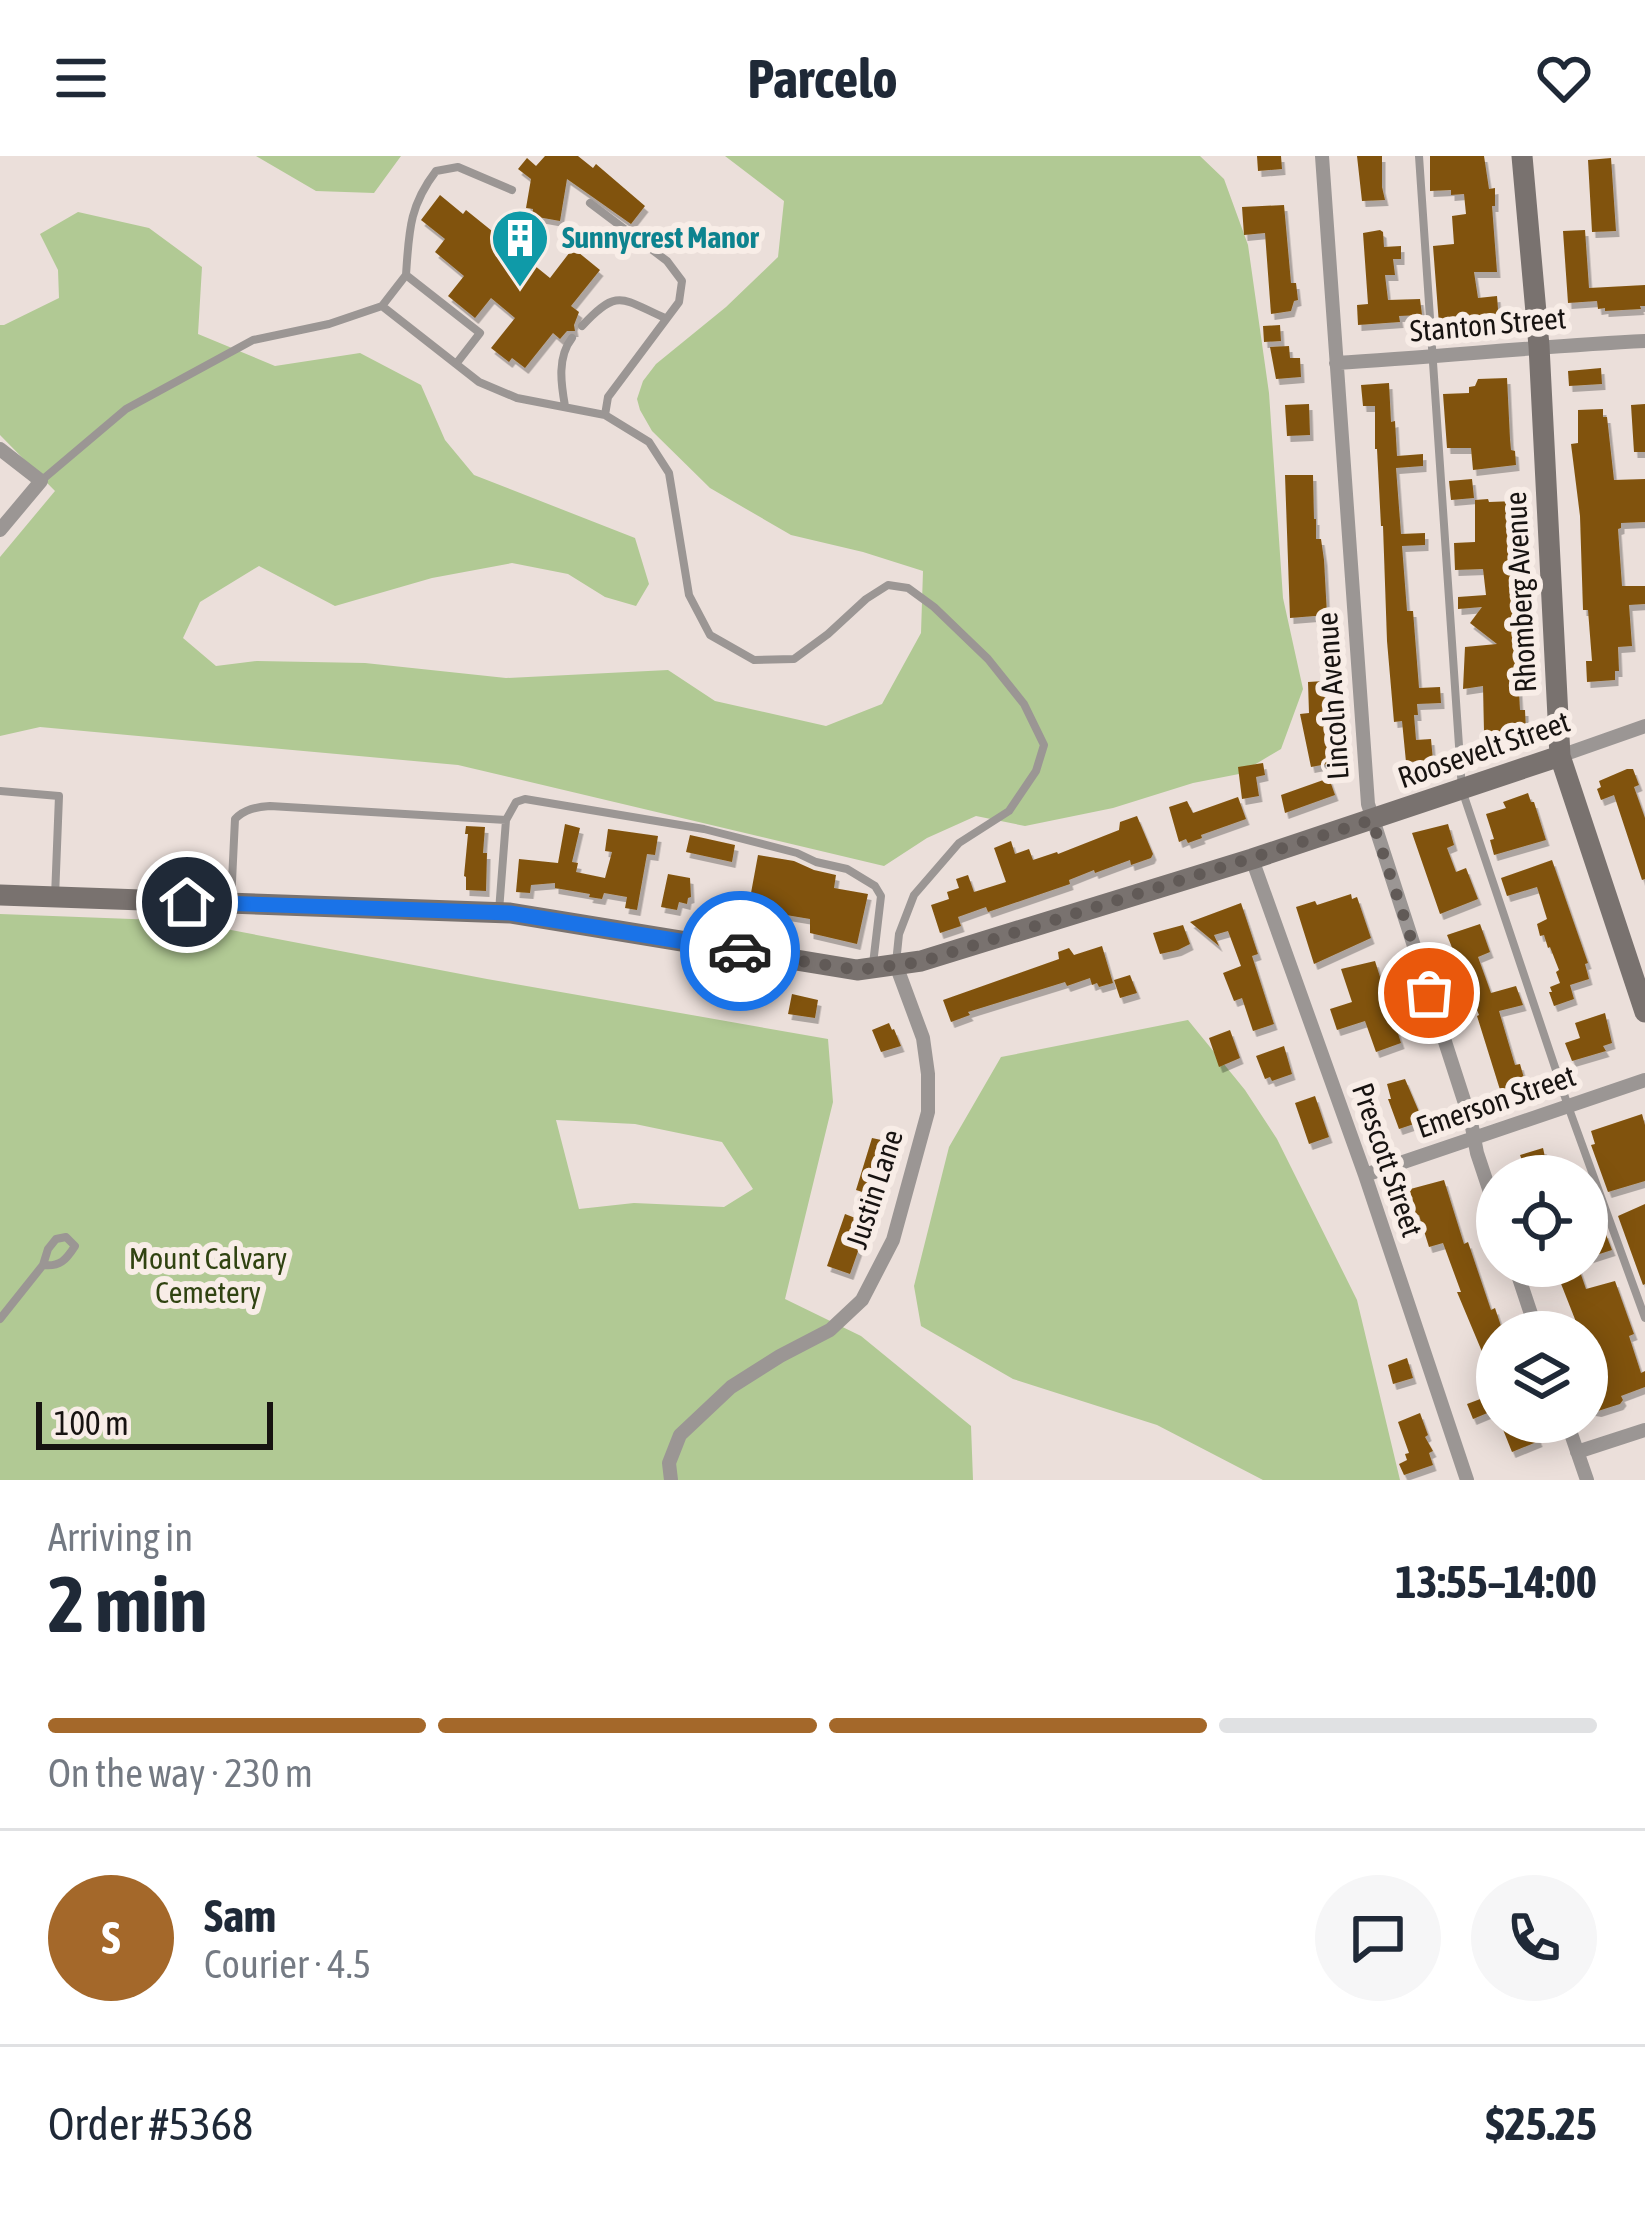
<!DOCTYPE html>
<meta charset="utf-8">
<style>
body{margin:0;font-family:"Asap Condensed",sans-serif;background:#f6f6f7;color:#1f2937;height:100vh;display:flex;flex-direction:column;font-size:45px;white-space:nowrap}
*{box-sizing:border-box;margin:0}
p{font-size:39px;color:#747a83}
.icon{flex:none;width:66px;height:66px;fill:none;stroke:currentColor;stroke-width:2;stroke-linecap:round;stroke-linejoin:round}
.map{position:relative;height:1324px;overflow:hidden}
.drawer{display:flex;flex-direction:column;background:#fff;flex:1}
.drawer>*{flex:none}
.fabs{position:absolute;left:1476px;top:999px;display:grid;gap:24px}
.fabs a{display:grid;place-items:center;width:132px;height:132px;border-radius:50%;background:#fff;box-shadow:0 6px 30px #0003;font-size:60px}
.scale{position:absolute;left:36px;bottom:30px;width:237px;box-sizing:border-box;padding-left:12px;border:6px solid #171311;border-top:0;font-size:33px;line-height:42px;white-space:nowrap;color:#171311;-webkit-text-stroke:9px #f8ede7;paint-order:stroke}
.pin{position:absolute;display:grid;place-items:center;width:102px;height:102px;color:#fff;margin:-51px;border:6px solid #fff;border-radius:50%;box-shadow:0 3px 12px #0007}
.courier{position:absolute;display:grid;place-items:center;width:120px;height:120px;margin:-60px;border:9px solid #1a73e8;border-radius:50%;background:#fff;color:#222;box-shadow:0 3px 15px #0007}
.head em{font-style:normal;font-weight:700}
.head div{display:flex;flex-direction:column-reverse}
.head{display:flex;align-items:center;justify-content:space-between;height:204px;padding:0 48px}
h1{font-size:78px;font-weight:700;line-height:90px}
.bar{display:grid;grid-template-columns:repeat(4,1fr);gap:18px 12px;align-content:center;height:144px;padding:0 48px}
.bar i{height:15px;border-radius:9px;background:#e0e1e3}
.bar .selected{background:#a4682a}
.bar p{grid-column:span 4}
.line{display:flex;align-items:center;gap:30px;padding:0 48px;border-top:3px solid #e0e1e3}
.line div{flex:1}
.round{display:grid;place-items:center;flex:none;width:126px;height:126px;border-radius:63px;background:#f6f6f7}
header{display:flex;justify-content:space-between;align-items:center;height:156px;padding:0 48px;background:#fff;font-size:54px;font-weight:700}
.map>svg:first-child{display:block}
.green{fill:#b1c994;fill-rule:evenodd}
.building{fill:#81530c;filter:url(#shadow)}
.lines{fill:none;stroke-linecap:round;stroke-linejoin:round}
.lane{stroke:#9b9694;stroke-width:8}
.street{stroke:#9b9694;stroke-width:14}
.secondary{stroke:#79726f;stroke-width:21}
.done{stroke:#615a57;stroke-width:12;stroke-dasharray:0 21.6}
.route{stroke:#1a73e8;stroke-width:15}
.labels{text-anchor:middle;stroke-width:12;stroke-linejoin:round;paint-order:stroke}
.culture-label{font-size:30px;font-weight:bold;fill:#0d838f;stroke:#f8ede7;text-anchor:start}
.street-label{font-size:30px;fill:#171311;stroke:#f8ede7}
.park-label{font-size:30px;fill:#304311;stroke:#f8ede7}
</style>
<header><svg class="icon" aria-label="menu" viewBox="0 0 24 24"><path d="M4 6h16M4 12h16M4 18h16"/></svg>Parcelo<svg class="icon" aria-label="heart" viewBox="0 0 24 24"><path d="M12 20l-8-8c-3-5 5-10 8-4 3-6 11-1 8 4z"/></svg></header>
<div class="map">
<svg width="1645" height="1324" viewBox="0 0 1645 1324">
<defs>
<filter id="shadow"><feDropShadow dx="3.5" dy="6" stdDeviation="0" flood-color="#0004"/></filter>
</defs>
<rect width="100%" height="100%" fill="#ebdfda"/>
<path class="green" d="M 256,0 L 401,0 L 374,37 L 316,35 Z
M 725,0 L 1200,0 L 1224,23 L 1248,89 L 1269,237 L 1283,442 L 1303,533 L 1281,593 L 1239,618 L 1193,627 L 1113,652 L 1025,670 L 976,660 L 927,682 L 884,710 L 458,609 L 40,571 L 0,580 L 0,401 L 55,335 L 0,279 L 0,169 L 4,169 L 59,142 L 58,114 L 40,78 L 78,56 L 149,72 L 202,111 L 198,178 L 275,210 L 360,197 L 421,229 L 445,284 L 474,319 L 635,382 L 649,428 L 636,450 L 605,441 L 568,418 L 512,407 L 432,422 L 335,450 L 259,410 L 200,446 L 183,482 L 216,510 L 257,505 L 365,507 L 506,522 L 668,514 L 715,545 L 826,570 L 882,548 L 921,477 L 923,415 L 863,396 L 791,379 L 710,332 L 652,275 L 640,254 L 637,243 L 643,225 L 656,208 L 726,151 L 778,101 L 784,45 Z
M 0,758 L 184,765 L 487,823 L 828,883 L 833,946 L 785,1143 L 861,1180 L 971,1270 L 973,1324 L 0,1324 ZM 556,964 L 635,968 L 722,986 L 753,1033 L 724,1051 L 634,1047 L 579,1053 Z
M 1188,864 L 1245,934 L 1277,983 L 1357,1144 L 1400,1324 L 1263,1324 L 1157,1269 L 1013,1223 L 921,1170 L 914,1130 L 949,991 L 1001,901 Z"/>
<path class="building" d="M 545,0 L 578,0 L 593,12 L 596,8 L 645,50 L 631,68 L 567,23 L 560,65 L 532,60 L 533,53 L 526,52 L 531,23 L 518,13 L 527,2 L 536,10 Z
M 1257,0 L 1281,0 L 1282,13 L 1258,15 Z
M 1357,0 L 1382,0 L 1382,31 L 1385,44 L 1362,45 Z
M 1430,0 L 1484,0 L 1489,33 L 1495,32 L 1495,50 L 1492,50 L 1497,116 L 1474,116 L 1478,142 L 1497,140 L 1498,153 L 1497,160 L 1486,160 L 1487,164 L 1439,168 L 1433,90 L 1454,88 L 1452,60 L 1466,58 L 1464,38 L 1451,39 L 1451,34 L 1430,35 Z
M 1611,2 L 1616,75 L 1592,76 L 1588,4 Z
M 440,39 L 463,58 L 466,54 L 550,122 L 573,92 L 600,114 L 571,150 L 579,156 L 574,169 L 575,175 L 567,175 L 560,183 L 553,177 L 525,212 L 512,202 L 509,206 L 491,192 L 515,162 L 491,142 L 475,162 L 448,140 L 464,120 L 435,96 L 445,83 L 421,64 Z
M 1284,49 L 1291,127 L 1296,127 L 1298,144 L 1294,145 L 1291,155 L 1271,158 L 1265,77 L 1244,79 L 1242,51 Z
M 1380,74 L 1383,76 L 1384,91 L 1401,90 L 1401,103 L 1393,103 L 1395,119 L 1385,119 L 1388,144 L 1420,143 L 1422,159 L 1399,160 L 1400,166 L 1358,169 L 1357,149 L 1368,148 L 1363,77 Z
M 1585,74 L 1589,132 L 1645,129 L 1645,150 L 1640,150 L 1641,153 L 1605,155 L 1605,152 L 1598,153 L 1597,145 L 1568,147 L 1563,75 Z
M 1280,169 L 1281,185 L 1264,186 L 1263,170 Z
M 1289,190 L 1290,202 L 1300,202 L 1301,221 L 1276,223 L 1270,191 Z
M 1601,212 L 1602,228 L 1569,230 L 1568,215 Z
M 1507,222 L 1510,283 L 1511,294 L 1515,295 L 1516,309 L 1473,314 L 1471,292 L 1447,292 L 1443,238 L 1469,237 L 1469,231 L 1475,230 L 1478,223 Z
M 1389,227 L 1391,266 L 1395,265 L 1397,300 L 1423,298 L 1423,310 L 1396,312 L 1401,378 L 1425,377 L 1425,389 L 1402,390 L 1407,455 L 1413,455 L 1419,532 L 1440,531 L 1441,547 L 1417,548 L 1418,559 L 1414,559 L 1416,584 L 1431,583 L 1433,605 L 1406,606 L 1402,565 L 1394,566 L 1387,485 L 1383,370 L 1381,370 L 1377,293 L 1375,293 L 1375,250 L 1363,250 L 1361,229 Z
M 1309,248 L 1310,279 L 1287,280 L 1285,249 Z
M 1645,248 L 1645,296 L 1634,296 L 1631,249 Z
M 1603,253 L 1603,261 L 1607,261 L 1614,324 L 1645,323 L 1645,366 L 1621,367 L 1621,372 L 1618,373 L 1622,430 L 1645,430 L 1645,448 L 1629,449 L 1632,490 L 1618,491 L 1619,515 L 1615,515 L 1615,524 L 1587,526 L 1586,505 L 1592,505 L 1588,454 L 1583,454 L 1580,360 L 1571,288 L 1578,287 L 1578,254 Z
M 1285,319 L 1313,319 L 1314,363 L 1316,363 L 1316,383 L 1321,383 L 1324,404 L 1327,459 L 1290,462 Z
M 1472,323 L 1474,342 L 1451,344 L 1449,325 Z
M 1488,343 L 1489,346 L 1516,345 L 1518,361 L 1513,362 L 1519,464 L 1518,519 L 1520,554 L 1525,554 L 1526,576 L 1484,576 L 1483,530 L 1463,533 L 1465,491 L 1497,488 L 1470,467 L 1482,451 L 1458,453 L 1458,441 L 1486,439 L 1483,413 L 1455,414 L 1454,387 L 1475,386 L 1475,344 Z
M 1324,525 L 1325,549 L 1330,549 L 1331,569 L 1324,570 L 1332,607 L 1311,611 L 1300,558 L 1309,557 L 1308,526 Z
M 1263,607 L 1265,619 L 1256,621 L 1259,640 L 1242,643 L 1238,611 Z
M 1627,613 L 1633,613 L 1639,629 L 1634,631 L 1645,662 L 1645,723 L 1642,724 L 1614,639 L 1601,644 L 1597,633 L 1601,631 L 1599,625 Z
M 1329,622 L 1335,639 L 1285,657 L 1281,639 Z
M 1528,637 L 1531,646 L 1534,646 L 1546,684 L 1494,699 L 1490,684 L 1494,683 L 1486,658 L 1506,652 L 1503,646 Z
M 1238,641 L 1246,663 L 1201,679 L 1202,682 L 1188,687 L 1186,683 L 1179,686 L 1169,651 L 1187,645 L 1193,657 Z
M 1137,660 L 1153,698 L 1151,702 L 1131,709 L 1130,704 L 1095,717 L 1094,714 L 1069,724 L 1070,728 L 988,756 L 986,751 L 958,761 L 961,770 L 940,777 L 931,749 L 949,743 L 947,736 L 959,732 L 956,723 L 968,719 L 974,736 L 1006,726 L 994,692 L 1011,685 L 1015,698 L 1029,693 L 1033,704 L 1057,696 L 1058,698 L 1119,674 L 1120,666 Z
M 565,668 L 580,672 L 572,706 L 578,707 L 576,716 L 605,722 L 612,696 L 605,695 L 608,673 L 658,680 L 655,699 L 647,698 L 637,754 L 625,752 L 627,741 L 604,737 L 602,743 L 589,741 L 590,738 L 555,732 L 555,727 L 531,729 L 530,737 L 516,736 L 519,703 L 558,707 Z
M 1448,668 L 1454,689 L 1447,692 L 1456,716 L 1466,712 L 1478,743 L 1440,758 L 1412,677 Z
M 466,670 L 485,671 L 483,697 L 487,697 L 486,735 L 466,734 L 466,721 L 464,720 L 468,678 L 465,678 Z
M 690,679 L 735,689 L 732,706 L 686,696 Z
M 758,699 L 794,705 L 814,714 L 836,719 L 834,732 L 868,738 L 857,788 L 810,777 L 810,763 L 786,759 L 783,777 L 766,774 L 767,768 L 740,765 L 741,759 L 737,758 L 740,735 L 751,737 Z
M 1552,704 L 1588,807 L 1585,808 L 1589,823 L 1570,829 L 1574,843 L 1554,850 L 1549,836 L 1552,836 L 1550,831 L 1560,827 L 1556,816 L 1559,814 L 1550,791 L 1548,792 L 1544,779 L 1540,780 L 1537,768 L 1547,763 L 1537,731 L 1507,740 L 1501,722 Z
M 668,718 L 690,722 L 691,741 L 688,742 L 687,748 L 679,746 L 677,754 L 661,751 Z
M 1351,738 L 1352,743 L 1357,741 L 1371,782 L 1314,808 L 1296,751 L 1315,745 L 1317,749 Z
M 1241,747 L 1258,798 L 1252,800 L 1274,868 L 1253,875 L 1242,842 L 1234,845 L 1223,817 L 1241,810 L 1228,775 L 1214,779 L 1219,790 L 1190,766 Z
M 1480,768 L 1490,796 L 1478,801 L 1491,837 L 1516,830 L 1523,849 L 1499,855 L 1515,909 L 1520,908 L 1526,929 L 1501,937 L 1477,860 L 1479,859 L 1447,779 Z
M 1183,769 L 1190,788 L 1178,794 L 1160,798 L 1153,777 Z
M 1102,790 L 1113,827 L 1099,831 L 1097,827 L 1092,829 L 1090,822 L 1067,830 L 1065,826 L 968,856 L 970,859 L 951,866 L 943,844 L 1059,803 L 1058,796 L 1069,792 L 1074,799 Z
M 1375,805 L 1401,887 L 1376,896 L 1365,865 L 1337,874 L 1330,853 L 1352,846 L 1341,813 Z
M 1130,819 L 1137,837 L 1120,842 L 1114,824 Z
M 792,838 L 818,844 L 815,862 L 788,858 Z
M 1605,857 L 1612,887 L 1603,890 L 1606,895 L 1572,905 L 1565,887 L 1580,882 L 1575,867 Z
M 889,867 L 892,874 L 894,873 L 901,890 L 881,896 L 872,874 Z
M 1230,874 L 1240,902 L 1219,911 L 1209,882 Z
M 1284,890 L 1292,918 L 1272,925 L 1270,921 L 1265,923 L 1256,900 Z
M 1405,923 L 1423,965 L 1399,973 L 1388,943 L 1391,943 L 1387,928 Z
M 1315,940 L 1329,981 L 1309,988 L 1295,947 Z
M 1642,958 L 1645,969 L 1645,1025 L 1608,1036 L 1591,989 L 1595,988 L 1591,975 Z
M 872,982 L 886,985 L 886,994 L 883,1013 L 881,1012 L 872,1039 L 856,1034 Z
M 1543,992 L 1547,1010 L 1526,1015 L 1520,999 Z
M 1444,1024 L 1464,1088 L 1468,1086 L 1491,1154 L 1495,1152 L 1501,1170 L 1498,1172 L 1500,1176 L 1497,1176 L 1497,1253 L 1473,1263 L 1467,1248 L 1483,1242 L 1481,1236 L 1493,1232 L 1483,1198 L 1457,1136 L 1461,1136 L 1443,1087 L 1429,1091 L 1419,1059 L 1410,1062 L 1403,1035 Z
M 1645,1048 L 1645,1128 L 1643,1129 L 1618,1060 Z
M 845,1058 L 868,1067 L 850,1118 L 827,1110 Z
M 1605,1076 L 1612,1094 L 1587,1102 L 1587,1082 Z
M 1564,1110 L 1578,1110 L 1586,1133 L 1615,1125 L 1634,1178 L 1629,1180 L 1641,1217 L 1645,1215 L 1645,1231 L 1621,1240 L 1623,1244 L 1620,1248 L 1598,1255 L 1592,1254 L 1587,1239 L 1587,1176 L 1580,1176 L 1556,1115 Z
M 1407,1202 L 1413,1222 L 1393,1228 L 1388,1209 Z
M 1420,1257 L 1428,1279 L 1425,1281 L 1433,1295 L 1429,1297 L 1433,1309 L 1404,1319 L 1399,1308 L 1407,1304 L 1405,1298 L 1409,1297 L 1398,1266 Z
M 1500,1266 L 1532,1266 L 1539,1285 L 1512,1296 Z"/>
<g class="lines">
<path class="lane" d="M 1419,0 L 1462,634 L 1568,950 L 1645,1162
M 590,47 L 667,105 L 682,125 L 679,146 L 608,241 L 605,259
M 406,119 C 409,76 409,50 436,15 L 458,11 L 512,34
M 382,150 L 479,226 L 517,242 L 605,259 L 649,286 L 669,317 L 689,439 L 710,479 L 754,504 L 794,503 L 828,478 L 866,443 L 888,429 L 908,432 L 934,451 L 988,503 L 1024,548 L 1044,589 L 1036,615 L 1009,655 L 959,687 L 914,739 L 899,778 L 896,807
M 582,170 C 618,131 622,143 665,162
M 565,250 C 561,228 557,201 572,182
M 42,324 L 126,253 L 253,184 L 329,168 L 382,150 L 406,119 L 480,177 L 456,208
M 0,635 L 59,640 L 55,741
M 231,746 L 235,663 C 245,653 256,651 270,650 L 506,664 L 516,646 L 525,643 L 704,673 L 797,697 L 816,706 L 847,713 L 875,730 L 881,740 L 873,808
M 499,755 L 506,664
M 0,1163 L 43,1109 L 48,1093 L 56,1083 L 66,1081 L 75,1090 C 66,1104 60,1111 43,1109"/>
<path class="street" d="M 1322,0 L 1368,648 L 1471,966 L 1477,997 L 1497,1057
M 1336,207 C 1439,201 1542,190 1645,185
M 0,293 L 41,325 L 0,374
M 1560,600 L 1645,570
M 1252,703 L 1365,1019 L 1467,1324
M 1365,1019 L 1645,924
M 1515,1110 L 1537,1176
M 1567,1266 L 1587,1324
M 1577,1296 L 1645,1274
M 671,1324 L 669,1307 L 680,1279 L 731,1231 L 780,1200 L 830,1174 L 862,1144 L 893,1084 L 928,956 L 928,918 L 923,882 L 896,809"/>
<path class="secondary" d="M 1522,0 L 1539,190 L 1560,600 L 1645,856
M 0,739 L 510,757 L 857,814 L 921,805 L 1252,703 L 1560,600"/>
</g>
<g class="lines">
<path class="done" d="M 740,795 L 857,814 L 921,806 L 1372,664 L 1429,837"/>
<path class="route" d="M 187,746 L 510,757 L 740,795"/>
</g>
<defs>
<g id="building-pin" transform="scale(3)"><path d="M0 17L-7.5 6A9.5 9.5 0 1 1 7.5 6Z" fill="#0f9aa8" stroke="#f8ede7"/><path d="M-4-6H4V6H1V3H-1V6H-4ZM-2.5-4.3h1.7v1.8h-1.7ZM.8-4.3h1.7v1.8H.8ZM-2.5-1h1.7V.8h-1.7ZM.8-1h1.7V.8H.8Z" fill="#fff"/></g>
</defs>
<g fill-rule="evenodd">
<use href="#building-pin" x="520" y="82"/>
</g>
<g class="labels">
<g class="culture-label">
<text x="562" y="92">Sunnycrest Manor</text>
</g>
<g class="street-label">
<text transform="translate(1488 169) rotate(-5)" y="10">Stanton Street</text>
<text transform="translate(1521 436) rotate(-93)" y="10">Rhomberg Avenue</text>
<text transform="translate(1333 540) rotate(-94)" y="10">Lincoln Avenue</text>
<text transform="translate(1484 594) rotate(-19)" y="10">Roosevelt Street</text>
<text transform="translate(1496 946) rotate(-19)" y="10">Emerson Street</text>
<text transform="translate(1387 1004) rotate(71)" y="10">Prescott Street</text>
<text transform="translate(875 1033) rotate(-72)" y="10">Justin Lane</text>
</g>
<g class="park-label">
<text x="208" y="1113">Mount Calvary<tspan x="208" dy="34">Cemetery</tspan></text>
</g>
</g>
</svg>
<div class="fabs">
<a><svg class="icon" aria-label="locate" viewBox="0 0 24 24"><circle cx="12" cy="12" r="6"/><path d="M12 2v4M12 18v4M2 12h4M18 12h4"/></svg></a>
<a><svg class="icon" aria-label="layers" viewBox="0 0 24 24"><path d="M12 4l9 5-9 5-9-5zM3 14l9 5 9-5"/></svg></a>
</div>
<div class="scale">100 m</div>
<div class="pin" style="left:1429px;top:837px;background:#ea580c"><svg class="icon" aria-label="bag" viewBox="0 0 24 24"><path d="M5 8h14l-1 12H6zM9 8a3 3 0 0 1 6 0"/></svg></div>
<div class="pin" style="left:187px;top:746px;background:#1f2937"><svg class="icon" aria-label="home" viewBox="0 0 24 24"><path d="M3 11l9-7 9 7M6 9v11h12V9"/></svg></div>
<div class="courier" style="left:740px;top:795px"><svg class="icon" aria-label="car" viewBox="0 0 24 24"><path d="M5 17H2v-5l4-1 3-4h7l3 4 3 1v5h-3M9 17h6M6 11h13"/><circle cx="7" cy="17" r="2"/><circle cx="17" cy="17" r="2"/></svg></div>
</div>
<section class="drawer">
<div class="head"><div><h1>2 min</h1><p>Arriving in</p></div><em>13:55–14:00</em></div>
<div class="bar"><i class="selected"></i><i class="selected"></i><i class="selected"></i><i></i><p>On the way · 230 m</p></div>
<div class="line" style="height:216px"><b class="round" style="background:#a4682a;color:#fff">S</b><div><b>Sam</b><p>Courier · 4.5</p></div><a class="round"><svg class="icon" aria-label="chat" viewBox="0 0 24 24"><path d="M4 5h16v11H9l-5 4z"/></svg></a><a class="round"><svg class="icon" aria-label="phone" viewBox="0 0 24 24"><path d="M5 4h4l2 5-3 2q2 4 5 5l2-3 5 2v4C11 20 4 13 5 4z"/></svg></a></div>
<div class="line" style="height:156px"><div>Order #5368</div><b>$25.25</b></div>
</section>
